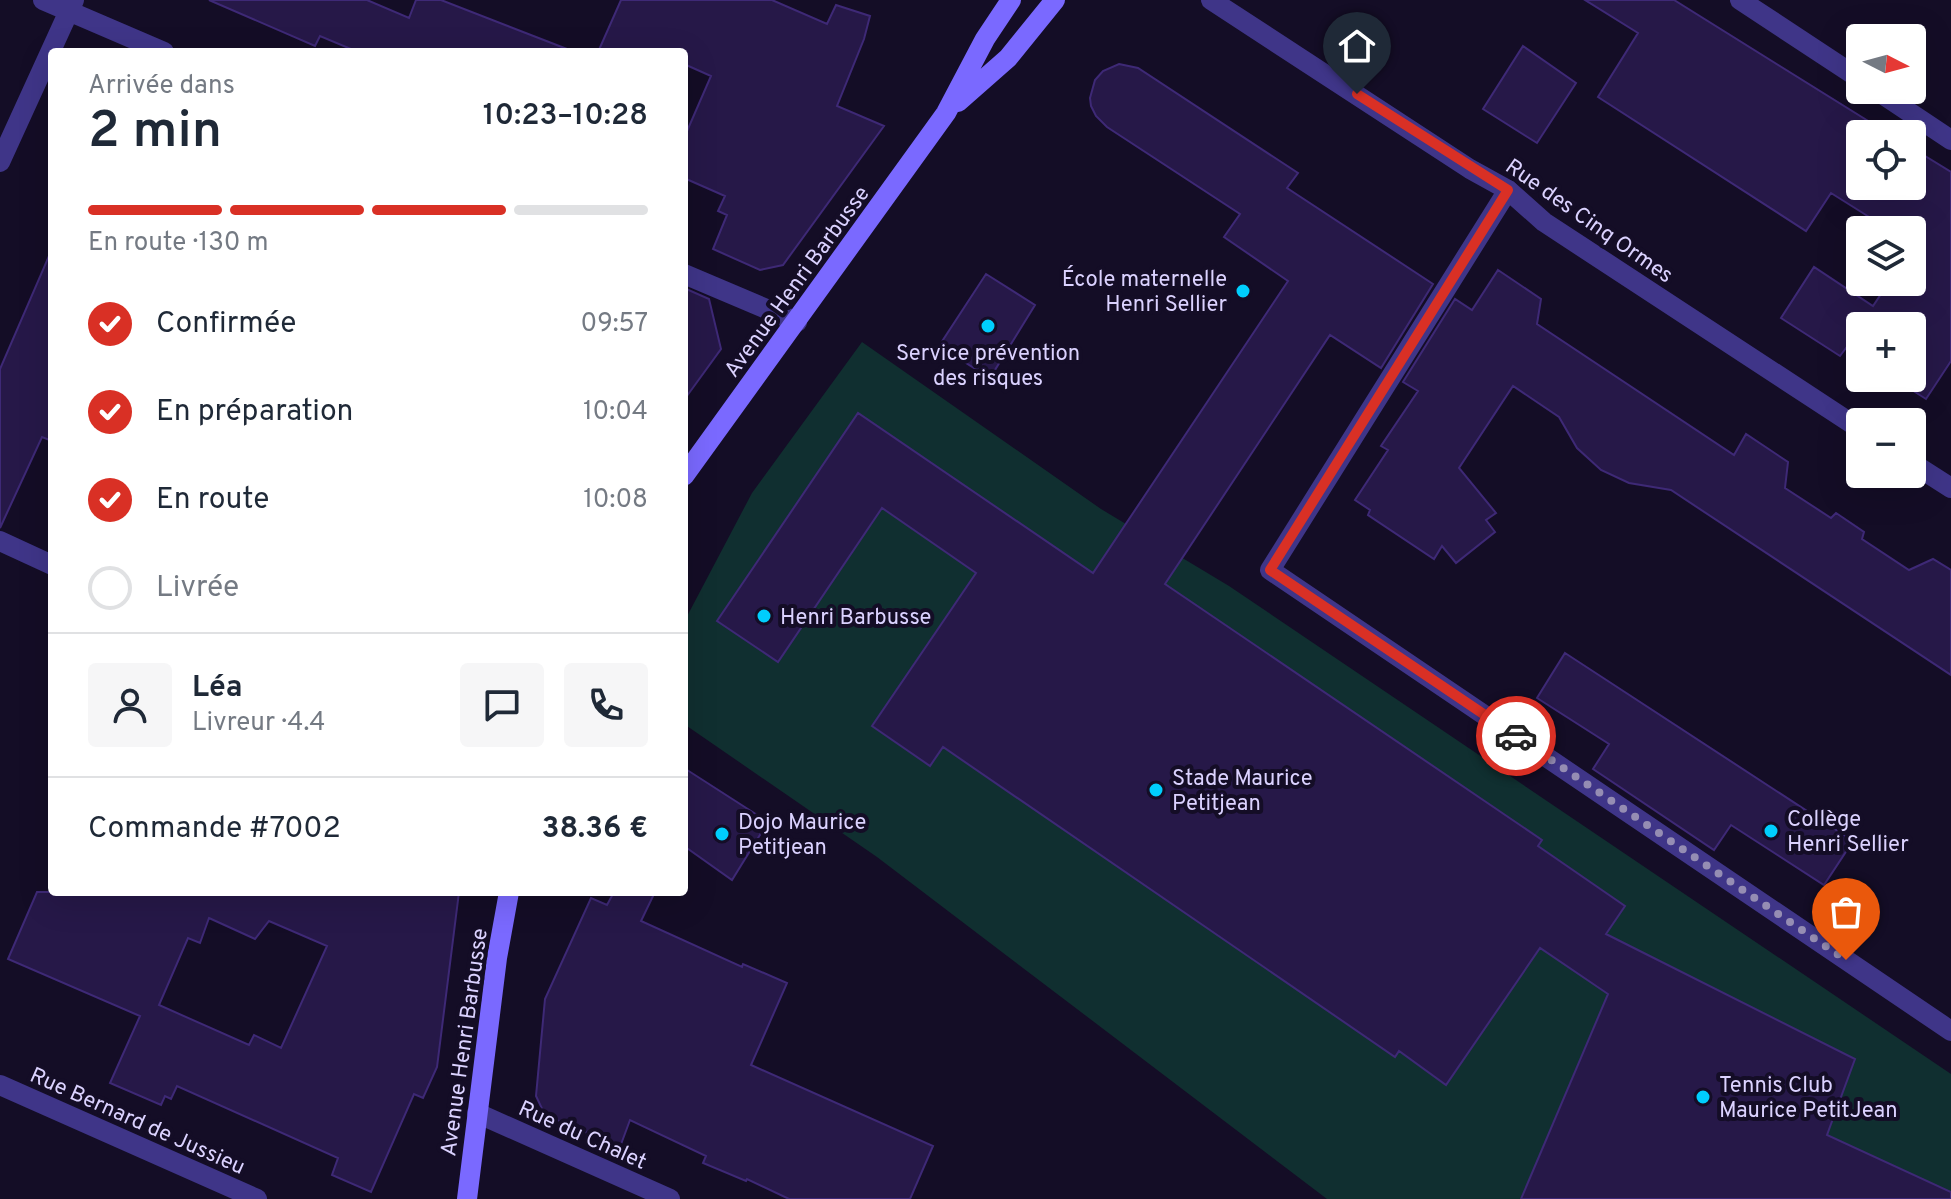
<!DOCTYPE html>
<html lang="fr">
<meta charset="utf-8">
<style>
body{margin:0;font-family:Overpass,sans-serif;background:#f6f6f7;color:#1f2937;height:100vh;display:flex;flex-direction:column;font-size:30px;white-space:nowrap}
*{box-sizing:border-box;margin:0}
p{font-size:26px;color:#747a83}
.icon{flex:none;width:44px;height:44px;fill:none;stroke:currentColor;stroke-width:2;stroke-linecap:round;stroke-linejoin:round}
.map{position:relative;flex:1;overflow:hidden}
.sheet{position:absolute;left:48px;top:48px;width:640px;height:848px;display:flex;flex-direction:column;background:#fff;border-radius:8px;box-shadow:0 8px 32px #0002}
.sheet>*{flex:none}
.needle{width:52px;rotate:96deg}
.fabs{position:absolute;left:1846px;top:24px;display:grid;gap:16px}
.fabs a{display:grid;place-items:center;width:80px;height:80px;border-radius:8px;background:#fff;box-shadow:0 8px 32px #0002;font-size:40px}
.pin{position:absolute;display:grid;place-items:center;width:68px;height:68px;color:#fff;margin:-82px -34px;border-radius:50% 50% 50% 0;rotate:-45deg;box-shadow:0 0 8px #0007}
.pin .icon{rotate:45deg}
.courier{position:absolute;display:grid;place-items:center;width:80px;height:80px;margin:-40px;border:6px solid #d93025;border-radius:50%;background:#fff;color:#222;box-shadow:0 2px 10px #0007}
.headline em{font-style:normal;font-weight:600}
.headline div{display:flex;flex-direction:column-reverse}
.headline{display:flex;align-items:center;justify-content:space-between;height:136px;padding:0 40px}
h1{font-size:52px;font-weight:600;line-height:60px}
.bar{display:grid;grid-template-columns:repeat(4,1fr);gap:12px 8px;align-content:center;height:96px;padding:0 40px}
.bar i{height:10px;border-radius:6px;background:#e0e1e3}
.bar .current{background:#d93025}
.bar p{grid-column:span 4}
.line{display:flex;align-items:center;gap:20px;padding:0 40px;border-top:2px solid #e0e1e3}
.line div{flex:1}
.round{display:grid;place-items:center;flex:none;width:84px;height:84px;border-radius:8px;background:#f6f6f7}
ol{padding:0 40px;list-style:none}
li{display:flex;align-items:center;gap:24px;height:88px}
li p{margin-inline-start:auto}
li .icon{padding:8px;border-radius:50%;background:#d93025;color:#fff;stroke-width:4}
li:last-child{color:#747a83}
li i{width:44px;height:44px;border:4px solid #e0e1e3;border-radius:50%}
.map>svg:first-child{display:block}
.green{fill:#102f30}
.building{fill:#261848;stroke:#3e2976;stroke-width:2;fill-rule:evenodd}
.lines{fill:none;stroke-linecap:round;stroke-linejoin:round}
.lane{stroke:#3f3588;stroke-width:20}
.street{stroke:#3f3588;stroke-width:20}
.secondary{stroke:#7a69ff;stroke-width:20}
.done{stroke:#958db3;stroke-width:8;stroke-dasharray:0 14.4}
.route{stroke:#d93025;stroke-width:10}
.poi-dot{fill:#00cefd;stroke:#140d26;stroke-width:3}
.labels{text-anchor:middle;stroke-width:8;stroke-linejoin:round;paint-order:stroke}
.street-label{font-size:22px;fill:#dbd2ff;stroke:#140d26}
.poi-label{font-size:22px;fill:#dbd2ff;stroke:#140d26;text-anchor:start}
</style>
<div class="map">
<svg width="1951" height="1199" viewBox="0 0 1951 1199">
<rect width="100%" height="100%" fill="#140d26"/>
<path class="green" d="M 862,342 L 1101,509 L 1229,586 L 1951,1074 L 1951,1199 L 1327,1199 L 877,857 L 684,724 L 684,622 L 752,493 Z"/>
<path class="building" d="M 209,0 L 367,0 L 409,18 L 416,0 L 441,0 L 567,49 L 567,52 L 358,52 L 320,36 L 315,46 Z
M 621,0 L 772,0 L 827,24 L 836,5 L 870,16 L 864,39 L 837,106 L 884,126 L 783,265 L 760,270 L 713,249 L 727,215 L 718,211 L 725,196 L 684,178 L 684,138 L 711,76 L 684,64 L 684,52 L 598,52 Z
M 1585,0 L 1674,0 L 1889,134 L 1860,134 L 1860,186 L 1912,186 L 1912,148 L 1951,172 L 1951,361 L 1926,399 L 1893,378 L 1912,378 L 1912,326 L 1860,326 L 1860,357 L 1846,348 L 1840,356 L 1781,318 L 1814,267 L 1873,306 L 1889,282 L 1912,282 L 1912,230 L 1890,230 L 1831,193 L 1806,231 L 1598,97 L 1638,33 Z
M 1523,46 L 1576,83 L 1537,143 L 1483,109 Z
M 1119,64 L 1138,68 L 1298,173 L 1287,188 L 1433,284 L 1381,368 L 1330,335 L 1165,584 L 1542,840 L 1538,846 L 1625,906 L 1606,934 L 1855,1059 L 1827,1135 L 1951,1192 L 1951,1199 L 1521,1199 L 1608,994 L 1540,948 L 1446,1085 L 1399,1051 L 1395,1057 L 943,747 L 930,766 L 872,726 L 976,573 L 882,508 L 778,662 L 717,621 L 858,413 L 1093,573 L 1288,281 L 1224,237 L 1240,214 L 1107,127 L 1096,116 L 1091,106 L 1090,98 L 1095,80 L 1103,71 Z
M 52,249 L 52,441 L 42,437 L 0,528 L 0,369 Z
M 1498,270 L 1541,299 L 1537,324 L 1734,455 L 1746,434 L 1788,462 L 1785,488 L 1831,518 L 1836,513 L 1864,532 L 1862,539 L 1909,570 L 1933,559 L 1951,570 L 1951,675 L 1671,490 L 1629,483 L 1601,470 L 1577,448 L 1559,417 L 1513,386 L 1459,468 L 1496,513 L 1486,520 L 1495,532 L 1456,563 L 1442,546 L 1434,559 L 1368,515 L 1370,510 L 1355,500 L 1388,450 L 1381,446 L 1418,391 L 1403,382 L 1455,299 L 1472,310 Z
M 986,274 L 1035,305 L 990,378 L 939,346 Z
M 684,288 L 709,299 L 721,349 L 684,400 Z
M 1565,653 L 1853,841 L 1824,885 L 1731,825 L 1714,850 L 1593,769 L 1609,744 L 1537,698 Z
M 684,768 L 768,822 L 732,880 L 684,846 Z
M 37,892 L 459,892 L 437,1067 L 423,1098 L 414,1094 L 371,1192 L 332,1175 L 338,1158 L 177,1086 L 171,1099 L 165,1096 L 161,1105 L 110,1083 L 140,1016 L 8,959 ZM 209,918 L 255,939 L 269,921 L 327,946 L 281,1048 L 254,1035 L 249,1045 L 159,1005 L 188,938 L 200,943 Z
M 614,892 L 655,892 L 641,921 L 742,967 L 743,964 L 787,983 L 751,1065 L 933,1146 L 910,1199 L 789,1199 L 747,1179 L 746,1181 L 703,1163 L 706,1156 L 630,1120 L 620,1147 L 545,1115 L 536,1096 L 545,999 L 591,898 L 607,905 Z"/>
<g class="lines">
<path class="lane" d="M 1740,0 L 1860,79
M 1876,90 L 1951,140
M 1508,190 L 1270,570 L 1951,1031"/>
<path class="street" d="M 43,0 L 164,52
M 1211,0 L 1470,169 L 1508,190 L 1544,222 L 1860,429
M 0,162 L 74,0
M 684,274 L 797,322
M 1912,463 L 1951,488
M 0,541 L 52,565
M 0,1085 L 257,1199
M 477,1113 L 670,1199"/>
<path class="secondary" d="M 958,102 L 1008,58 L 1055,0
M 684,476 L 946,113 L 985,39 L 1011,0
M 467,1199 L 497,958 L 509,892"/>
</g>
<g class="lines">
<path class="done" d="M 1516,736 L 1846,960"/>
<path class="route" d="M 1357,94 L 1508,190 L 1270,570 L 1516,736"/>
</g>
<g class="poi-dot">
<circle cx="1243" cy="291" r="8"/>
<circle cx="988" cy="326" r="8"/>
<circle cx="764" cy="616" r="8"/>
<circle cx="1156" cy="790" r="8"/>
<circle cx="1771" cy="831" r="8"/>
<circle cx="722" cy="834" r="8"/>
<circle cx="1703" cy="1097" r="8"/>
</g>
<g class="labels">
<g class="street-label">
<text transform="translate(1590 220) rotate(35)" y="8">Rue des Cinq Ormes</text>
<text transform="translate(796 281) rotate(-54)" y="8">Avenue Henri Barbusse</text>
<text transform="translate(463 1042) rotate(-82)" y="8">Avenue Henri Barbusse</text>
<text transform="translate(138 1120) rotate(24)" y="8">Rue Bernard de Jussieu</text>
<text transform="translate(583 1134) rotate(24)" y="8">Rue du Chalet</text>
</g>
<g class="poi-label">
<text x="1227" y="286" text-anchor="end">École maternelle<tspan x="1227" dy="25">Henri Sellier</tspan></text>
<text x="988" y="360" text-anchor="middle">Service prévention<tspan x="988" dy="25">des risques</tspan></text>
<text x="780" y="624">Henri Barbusse</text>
<text x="1172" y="785">Stade Maurice<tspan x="1172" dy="25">Petitjean</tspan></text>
<text x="1787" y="826">Collège<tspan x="1787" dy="25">Henri Sellier</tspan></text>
<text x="738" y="829">Dojo Maurice<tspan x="738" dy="25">Petitjean</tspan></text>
<text x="1719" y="1092">Tennis Club<tspan x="1719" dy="25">Maurice PetitJean</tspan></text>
</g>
</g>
</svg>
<div class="fabs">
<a><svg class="needle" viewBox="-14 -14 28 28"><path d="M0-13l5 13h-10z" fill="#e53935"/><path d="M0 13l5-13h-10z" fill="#747a83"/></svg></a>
<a><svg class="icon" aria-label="locate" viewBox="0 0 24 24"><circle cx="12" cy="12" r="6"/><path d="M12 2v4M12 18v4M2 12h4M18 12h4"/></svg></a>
<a><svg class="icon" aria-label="layers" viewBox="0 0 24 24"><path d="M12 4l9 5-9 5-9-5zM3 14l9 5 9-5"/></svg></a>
<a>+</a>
<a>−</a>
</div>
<div class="pin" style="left:1846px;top:960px;background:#ea580c"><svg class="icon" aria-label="bag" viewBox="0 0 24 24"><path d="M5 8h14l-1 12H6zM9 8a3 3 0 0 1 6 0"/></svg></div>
<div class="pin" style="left:1357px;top:94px;background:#1f2937"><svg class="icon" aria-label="home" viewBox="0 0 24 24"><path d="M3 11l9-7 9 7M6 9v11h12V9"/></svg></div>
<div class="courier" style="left:1516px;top:736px"><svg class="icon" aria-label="car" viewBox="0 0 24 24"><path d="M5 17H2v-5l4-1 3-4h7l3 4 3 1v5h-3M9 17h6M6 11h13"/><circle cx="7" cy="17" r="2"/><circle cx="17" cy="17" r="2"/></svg></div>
<section class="sheet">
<div class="headline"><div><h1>2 min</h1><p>Arrivée dans</p></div><em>10:23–10:28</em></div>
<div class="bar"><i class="current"></i><i class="current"></i><i class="current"></i><i></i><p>En route · 130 m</p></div>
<ol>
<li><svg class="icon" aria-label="check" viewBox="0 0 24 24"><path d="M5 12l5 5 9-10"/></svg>Confirmée<p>09:57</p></li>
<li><svg class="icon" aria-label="check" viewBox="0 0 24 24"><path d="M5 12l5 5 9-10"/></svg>En préparation<p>10:04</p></li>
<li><svg class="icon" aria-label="check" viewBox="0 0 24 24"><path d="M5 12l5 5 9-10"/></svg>En route<p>10:08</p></li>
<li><i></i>Livrée</li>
</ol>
<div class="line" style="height:144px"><a class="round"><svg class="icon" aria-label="person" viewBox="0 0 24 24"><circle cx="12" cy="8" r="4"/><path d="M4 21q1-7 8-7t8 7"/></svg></a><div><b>Léa</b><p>Livreur · 4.4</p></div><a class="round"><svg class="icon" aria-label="chat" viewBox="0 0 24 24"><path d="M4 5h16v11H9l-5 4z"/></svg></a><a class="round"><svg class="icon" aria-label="phone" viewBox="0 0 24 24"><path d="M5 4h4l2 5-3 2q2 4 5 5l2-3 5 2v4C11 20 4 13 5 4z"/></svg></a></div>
<div class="line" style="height:104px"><div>Commande #7002</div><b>38.36 €</b></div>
</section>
</div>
